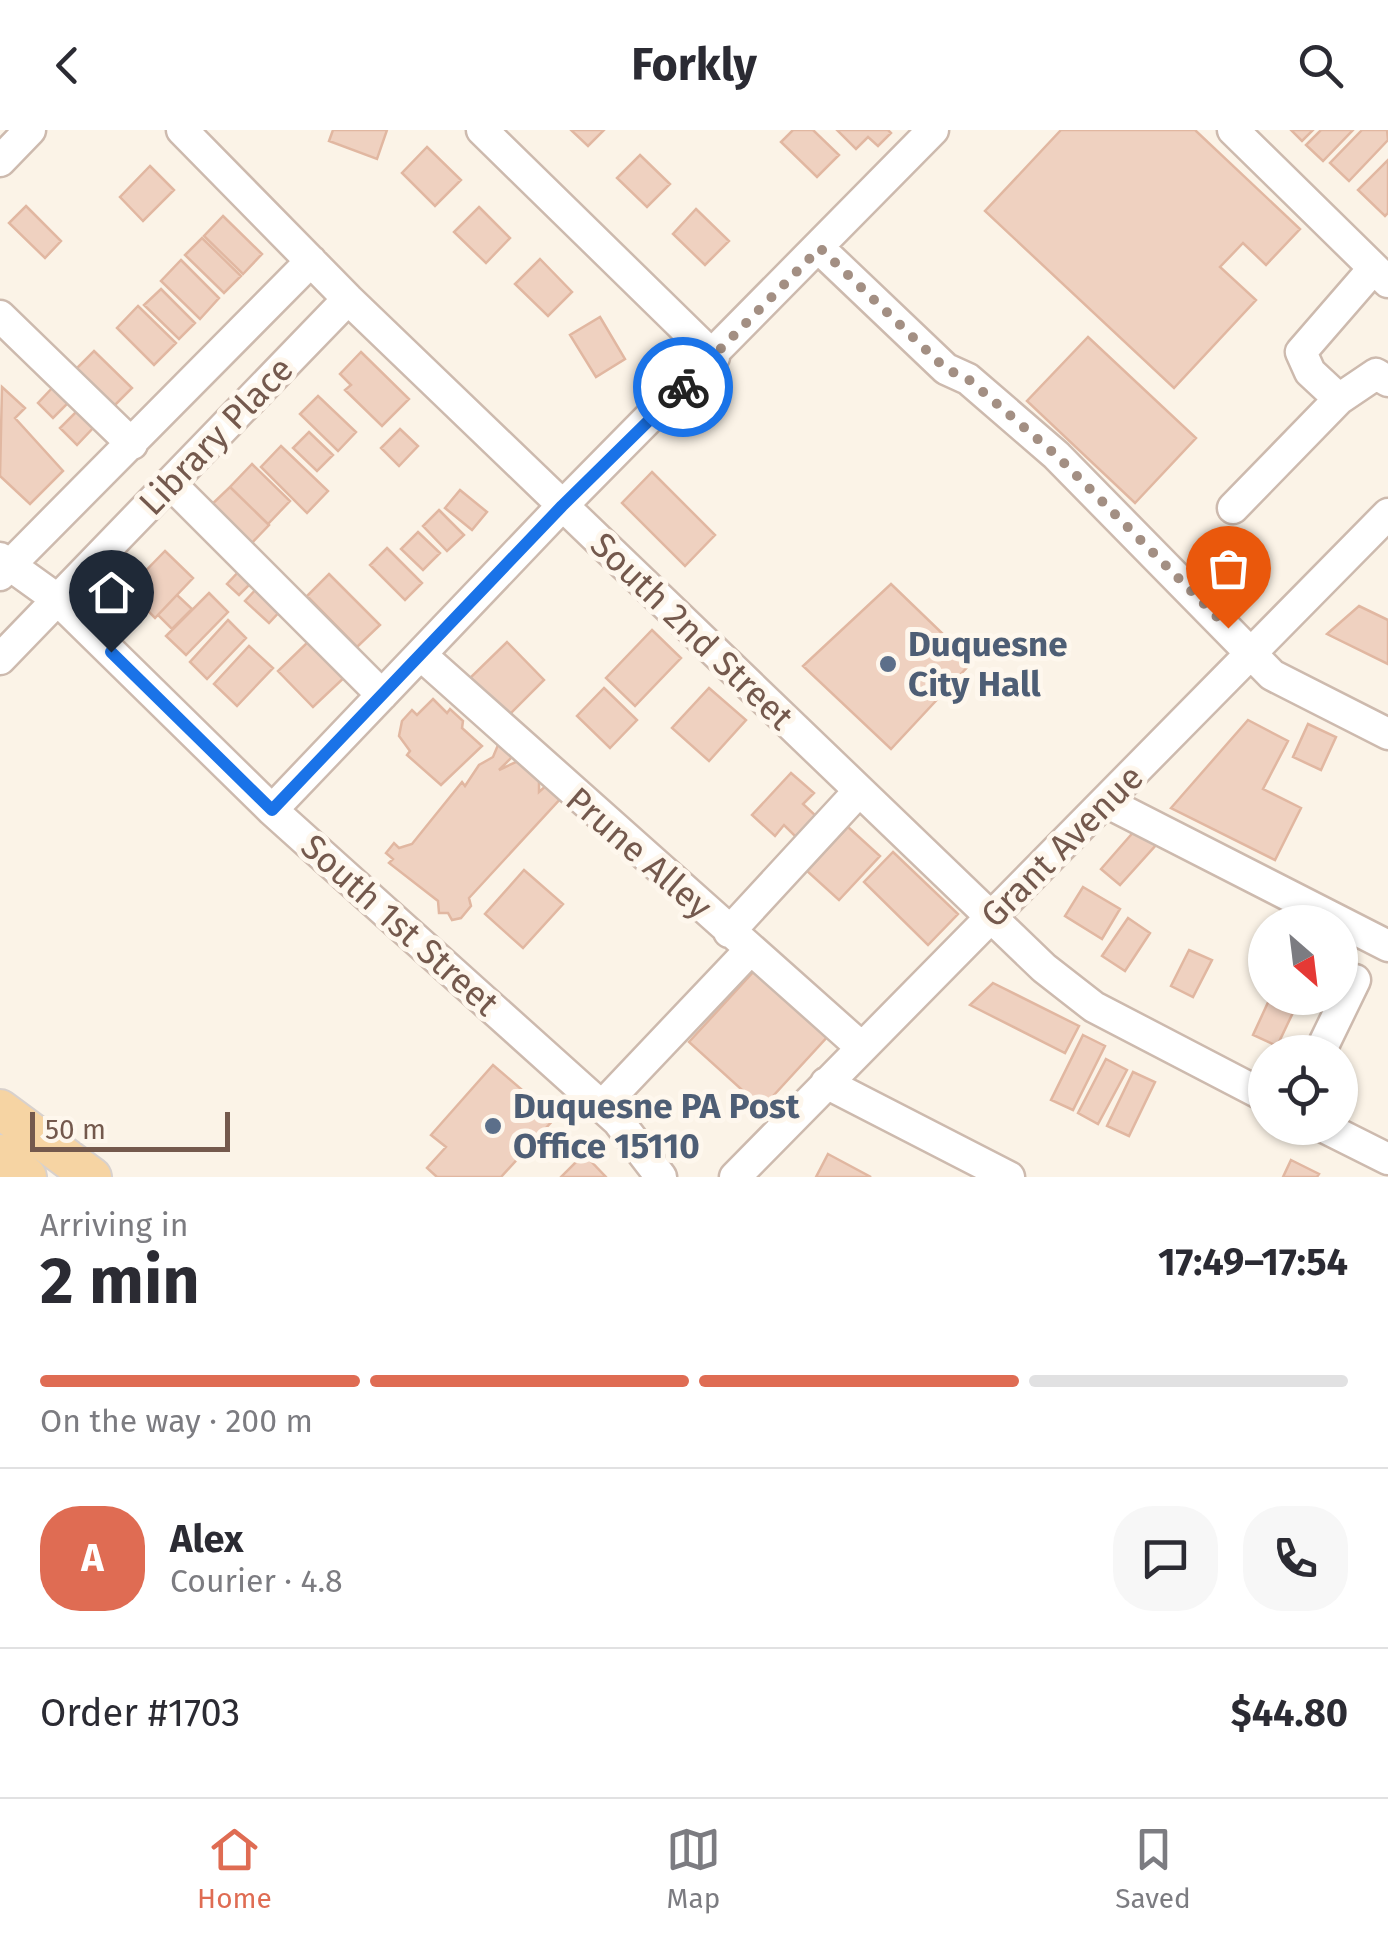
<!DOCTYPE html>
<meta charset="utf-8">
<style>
body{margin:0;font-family:"Fira Sans",sans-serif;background:#f7f7f7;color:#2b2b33;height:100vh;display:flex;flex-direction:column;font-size:38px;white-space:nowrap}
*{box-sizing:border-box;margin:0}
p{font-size:32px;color:#7c7c81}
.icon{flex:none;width:55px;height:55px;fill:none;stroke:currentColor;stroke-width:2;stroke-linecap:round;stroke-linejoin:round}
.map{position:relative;height:1047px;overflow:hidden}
.details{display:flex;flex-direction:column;background:#fff;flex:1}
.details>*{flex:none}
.needle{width:65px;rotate:152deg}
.controls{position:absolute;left:1248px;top:775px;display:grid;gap:20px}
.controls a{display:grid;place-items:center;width:110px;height:110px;border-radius:50%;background:#fff;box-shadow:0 2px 8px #0004;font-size:50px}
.scale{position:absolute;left:30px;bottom:25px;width:200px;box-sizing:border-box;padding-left:10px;border:5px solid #74594d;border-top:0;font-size:28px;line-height:35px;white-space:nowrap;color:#74594d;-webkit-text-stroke:8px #fef7ed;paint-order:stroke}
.pin{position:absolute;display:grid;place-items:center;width:85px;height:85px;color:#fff;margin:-102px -42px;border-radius:50% 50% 50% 0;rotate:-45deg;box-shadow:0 0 10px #0007}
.pin .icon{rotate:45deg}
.courier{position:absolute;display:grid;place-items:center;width:100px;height:100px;margin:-50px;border:8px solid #1a73e8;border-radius:50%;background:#fff;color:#222;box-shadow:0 2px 12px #0007}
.overview em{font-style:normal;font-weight:700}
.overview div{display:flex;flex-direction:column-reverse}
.overview{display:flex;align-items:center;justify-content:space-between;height:170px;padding:0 40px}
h1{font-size:65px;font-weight:700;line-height:75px}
.bar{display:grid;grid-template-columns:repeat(4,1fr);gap:15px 10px;align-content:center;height:120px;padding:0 40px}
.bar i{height:12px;border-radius:8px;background:#e1e1e2}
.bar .current{background:#df6c53}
.bar p{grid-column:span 4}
.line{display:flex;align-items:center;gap:25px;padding:0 40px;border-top:2px solid #e1e1e2}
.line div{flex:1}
.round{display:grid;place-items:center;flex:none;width:105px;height:105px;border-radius:40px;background:#f7f7f7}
header{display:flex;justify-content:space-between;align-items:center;height:130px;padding:0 40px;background:#fff;font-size:45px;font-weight:700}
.menu{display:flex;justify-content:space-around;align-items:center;height:140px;border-top:2px solid #e1e1e2;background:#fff;font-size:28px;color:#7c7c81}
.menu a{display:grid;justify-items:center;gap:5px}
.menu .current{color:#df6c53}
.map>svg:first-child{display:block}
.building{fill:#efd1c0;stroke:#e1b7a1;stroke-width:2.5}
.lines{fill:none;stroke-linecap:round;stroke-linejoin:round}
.minor-casing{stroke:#cdbaae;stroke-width:35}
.major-casing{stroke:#d8d1cd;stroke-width:42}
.minor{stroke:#fff;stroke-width:30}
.major{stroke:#f6d4a3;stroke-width:38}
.done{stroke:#a38f83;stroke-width:10;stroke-dasharray:0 18}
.route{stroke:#1a73e8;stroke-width:12}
.service-dot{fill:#5c6f8a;stroke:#fef7ed;stroke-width:4}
.labels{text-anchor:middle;stroke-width:10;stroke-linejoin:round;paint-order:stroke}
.street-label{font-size:35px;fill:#74594d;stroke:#fef7ed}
.service-label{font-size:35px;font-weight:bold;fill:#4e5e75;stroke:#fef7ed;text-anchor:start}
</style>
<header><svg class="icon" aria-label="back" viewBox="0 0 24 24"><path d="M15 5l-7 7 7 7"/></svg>Forkly<svg class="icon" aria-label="search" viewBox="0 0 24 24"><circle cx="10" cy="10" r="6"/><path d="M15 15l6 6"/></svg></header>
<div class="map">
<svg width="1388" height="1047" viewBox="0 0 1388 1047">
<rect width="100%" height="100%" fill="#fbf3e7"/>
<path class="building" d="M 333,0 L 387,0 L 377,29 L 329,11 Z
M 571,0 L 604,0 L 588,16 Z
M 793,0 L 813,0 L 839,25 L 817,47 L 781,12 Z
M 837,0 L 888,0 L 891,3 L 878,16 L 868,7 L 856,19 Z
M 1061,0 L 1195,0 L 1300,99 L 1266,135 L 1243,113 L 1220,137 L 1256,170 L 1174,258 L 985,81 Z
M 1291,0 L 1313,0 L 1302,11 Z
M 1321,0 L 1353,0 L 1323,31 L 1306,15 Z
M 1362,0 L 1387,0 L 1388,10 L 1349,51 L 1330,33 Z
M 427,17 L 461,50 L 435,76 L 402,43 Z
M 640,25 L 670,54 L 647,77 L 617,48 Z
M 1388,30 L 1388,83 L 1385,86 L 1358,60 Z
M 150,36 L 174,60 L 143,91 L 120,67 Z
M 26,76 L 61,111 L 45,128 L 9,93 Z
M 479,77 L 510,108 L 486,133 L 454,102 Z
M 696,79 L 729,111 L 705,135 L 673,104 Z
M 223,86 L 262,124 L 243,144 L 204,106 Z
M 202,108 L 241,146 L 224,163 L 185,125 Z
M 540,129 L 572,162 L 548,186 L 515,154 Z
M 181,130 L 219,168 L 200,189 L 161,151 Z
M 161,159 L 195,193 L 179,209 L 144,175 Z
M 138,176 L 176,213 L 154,235 L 117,198 Z
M 600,187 L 625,229 L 596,247 L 570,205 Z
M 1088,207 L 1196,308 L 1135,373 L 1027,271 Z
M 94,221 L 132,258 L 110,280 L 72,243 Z
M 361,222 L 409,269 L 382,296 L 345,260 L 351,255 L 340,244 Z
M 54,256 L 69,272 L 53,288 L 38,273 Z
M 2,257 L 25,278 L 15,288 L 63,341 L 30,374 L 0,346 Z
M 318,266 L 356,302 L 338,321 L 300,284 Z
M 77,281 L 94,297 L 77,315 L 60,298 Z
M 400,299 L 418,316 L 399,336 L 381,318 Z
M 309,302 L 333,325 L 317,341 L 293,318 Z
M 281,316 L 328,361 L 307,383 L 261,337 Z
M 252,334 L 290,371 L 268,394 L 230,357 Z
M 652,342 L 715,405 L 685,436 L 622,373 Z
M 230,357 L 269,395 L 248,417 L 208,378 Z
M 460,360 L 487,382 L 472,400 L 445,378 Z
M 439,380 L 464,405 L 447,421 L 423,396 Z
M 418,402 L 440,423 L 423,440 L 401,419 Z
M 387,418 L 422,453 L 405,470 L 370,435 Z
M 165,421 L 193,448 L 155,488 L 127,460 Z
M 242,438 L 254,450 L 239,465 L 227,454 Z
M 329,444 L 380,495 L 357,517 L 307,466 Z
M 891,454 L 972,532 L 891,619 L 803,536 Z
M 259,456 L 283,478 L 269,493 L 245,471 Z
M 209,463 L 228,482 L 186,525 L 166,506 Z
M 177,465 L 192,479 L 172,499 L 158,485 Z
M 1359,476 L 1388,490 L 1388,534 L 1327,504 Z
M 228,490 L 246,508 L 207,549 L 190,532 Z
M 652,500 L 681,528 L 635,576 L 606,548 Z
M 312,508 L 348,544 L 313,577 L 278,541 Z
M 507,512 L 544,550 L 507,587 L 469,549 Z
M 249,516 L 273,538 L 237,576 L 214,554 Z
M 604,558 L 637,590 L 610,618 L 577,586 Z
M 709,558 L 746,590 L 709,631 L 672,598 Z
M 433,569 L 447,583 L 450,579 L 463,591 L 462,598 L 482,616 L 441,655 L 407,625 L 410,621 L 399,606 L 402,591 L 412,580 L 417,585 Z
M 1248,590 L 1288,611 L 1263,659 L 1301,678 L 1275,730 L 1171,678 Z
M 1308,594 L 1336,607 L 1321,640 L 1293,627 Z
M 498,615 L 514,625 L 499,640 L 518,631 L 539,647 L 539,662 L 548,654 L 562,667 L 469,768 L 471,776 L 461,788 L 452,790 L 448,783 L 439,783 L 438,771 L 389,733 L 393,729 L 386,723 L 394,713 L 399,718 L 412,714 L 462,652 L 465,656 L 479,635 L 493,627 Z
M 791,643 L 814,663 L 803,674 L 816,686 L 796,707 L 784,695 L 775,706 L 752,685 Z
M 848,697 L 880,726 L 839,770 L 807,741 Z
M 1137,698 L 1156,715 L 1120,755 L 1101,739 Z
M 893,722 L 958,784 L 928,815 L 864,752 Z
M 524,740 L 563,774 L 523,818 L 485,784 Z
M 1083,757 L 1120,779 L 1102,809 L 1065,786 Z
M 1128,788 L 1150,803 L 1125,841 L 1102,826 Z
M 1189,820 L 1212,830 L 1193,867 L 1171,856 Z
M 756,839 L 829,905 L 762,978 L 689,912 Z
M 993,853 L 1079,896 L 1065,923 L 970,875 Z
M 1270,868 L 1300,868 L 1277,916 L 1253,905 Z
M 1083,905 L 1105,916 L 1073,980 L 1051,970 Z
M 1106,929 L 1127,940 L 1098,994 L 1078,983 Z
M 493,935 L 555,988 L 501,1047 L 437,1047 L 427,1038 L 446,1017 L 431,1005 Z
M 1133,942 L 1155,952 L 1129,1006 L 1107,996 Z
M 584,1024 L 606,1047 L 561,1047 Z
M 828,1024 L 871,1047 L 816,1047 Z
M 1291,1030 L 1319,1044 L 1317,1047 L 1283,1047 Z"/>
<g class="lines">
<g class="minor-casing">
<path id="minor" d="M 182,0 L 348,169 L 1044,838 L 1094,877 L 1265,966
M 482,0 L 714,227
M 1233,0 L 1388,152
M 0,31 L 30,0
M 820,119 L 946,239 L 968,249 L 1056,325 L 1272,545 L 1388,604
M 1373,139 L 1301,222 L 1310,242 L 1339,269 L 1376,244 L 1388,251
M 0,186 L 132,314
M 170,353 L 382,565
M 1233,378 L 1339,269
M 0,428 L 57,469 L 272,680 L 618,991 L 661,1047
M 0,445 L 311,131
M 421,525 L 861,917
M 0,529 L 348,169
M 1106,672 L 1388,816
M 272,680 L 563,375 L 933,0
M 729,802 L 859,661
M 1320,922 L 1355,850
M 826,953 L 1009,1047
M 602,976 L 750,820
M 1326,998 L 1388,1029
M 735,1047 L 1388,384"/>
</g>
<g class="major-casing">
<path id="major" d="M 0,979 L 92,1047
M 0,1024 L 27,1047"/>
</g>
<use href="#minor" class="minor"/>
<use href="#major" class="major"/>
</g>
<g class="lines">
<path class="done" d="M 683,257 L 820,118 L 946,239 L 968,249 L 1056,325 L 1228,498"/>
<path class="route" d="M 111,522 L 272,680 L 562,376 L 683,257"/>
</g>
<g class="service-dot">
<circle cx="888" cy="534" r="10"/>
<circle cx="493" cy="996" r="10"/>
</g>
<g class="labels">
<g class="street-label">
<text transform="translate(216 306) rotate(-46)" y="12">Library Place</text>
<text transform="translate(692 501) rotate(44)" y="12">South 2nd Street</text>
<text transform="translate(1062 716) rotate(-45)" y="12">Grant Avenue</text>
<text transform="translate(639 723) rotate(41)" y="12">Prune Alley</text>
<text transform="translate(400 795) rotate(42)" y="12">South 1st Street</text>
</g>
<g class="service-label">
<text x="908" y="526">Duquesne<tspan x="908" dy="40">City Hall</tspan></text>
<text x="513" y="988">Duquesne PA Post<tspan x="513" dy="40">Office 15110</tspan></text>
</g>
</g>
</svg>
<div class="controls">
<a><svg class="needle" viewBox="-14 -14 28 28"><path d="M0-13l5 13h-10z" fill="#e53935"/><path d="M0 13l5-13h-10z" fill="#7c7c81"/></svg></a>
<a><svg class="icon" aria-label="locate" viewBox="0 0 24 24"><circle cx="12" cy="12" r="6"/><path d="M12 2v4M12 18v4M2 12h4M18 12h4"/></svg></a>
</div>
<div class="scale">50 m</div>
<div class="pin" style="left:1228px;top:498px;background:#ea580c"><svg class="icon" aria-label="bag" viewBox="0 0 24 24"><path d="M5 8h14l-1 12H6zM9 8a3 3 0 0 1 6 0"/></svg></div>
<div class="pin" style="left:111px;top:522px;background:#1f2937"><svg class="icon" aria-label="home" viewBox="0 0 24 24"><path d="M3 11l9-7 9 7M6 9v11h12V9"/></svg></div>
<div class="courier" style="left:683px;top:257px"><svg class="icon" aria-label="bike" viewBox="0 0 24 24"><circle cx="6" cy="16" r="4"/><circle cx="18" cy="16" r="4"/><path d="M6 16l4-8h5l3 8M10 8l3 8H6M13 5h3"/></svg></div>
</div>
<section class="details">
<div class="overview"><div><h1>2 min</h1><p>Arriving in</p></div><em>17:49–17:54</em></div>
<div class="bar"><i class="current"></i><i class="current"></i><i class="current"></i><i></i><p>On the way · 200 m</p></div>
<div class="line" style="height:180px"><b class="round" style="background:#df6c53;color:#fff">A</b><div><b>Alex</b><p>Courier · 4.8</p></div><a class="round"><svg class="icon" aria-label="chat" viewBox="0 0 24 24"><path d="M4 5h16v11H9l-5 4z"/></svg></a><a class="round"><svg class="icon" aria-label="phone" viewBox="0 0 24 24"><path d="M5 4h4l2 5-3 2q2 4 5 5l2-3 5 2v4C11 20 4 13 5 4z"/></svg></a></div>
<div class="line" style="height:130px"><div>Order #1703</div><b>$44.80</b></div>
</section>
<nav class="menu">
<a class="current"><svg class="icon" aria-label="home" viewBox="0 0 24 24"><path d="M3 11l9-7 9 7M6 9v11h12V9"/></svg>Home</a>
<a><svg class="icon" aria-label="map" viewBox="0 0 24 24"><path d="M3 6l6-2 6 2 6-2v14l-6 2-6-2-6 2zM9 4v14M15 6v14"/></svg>Map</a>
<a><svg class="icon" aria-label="saved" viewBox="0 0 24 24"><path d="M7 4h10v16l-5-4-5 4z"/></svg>Saved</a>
</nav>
